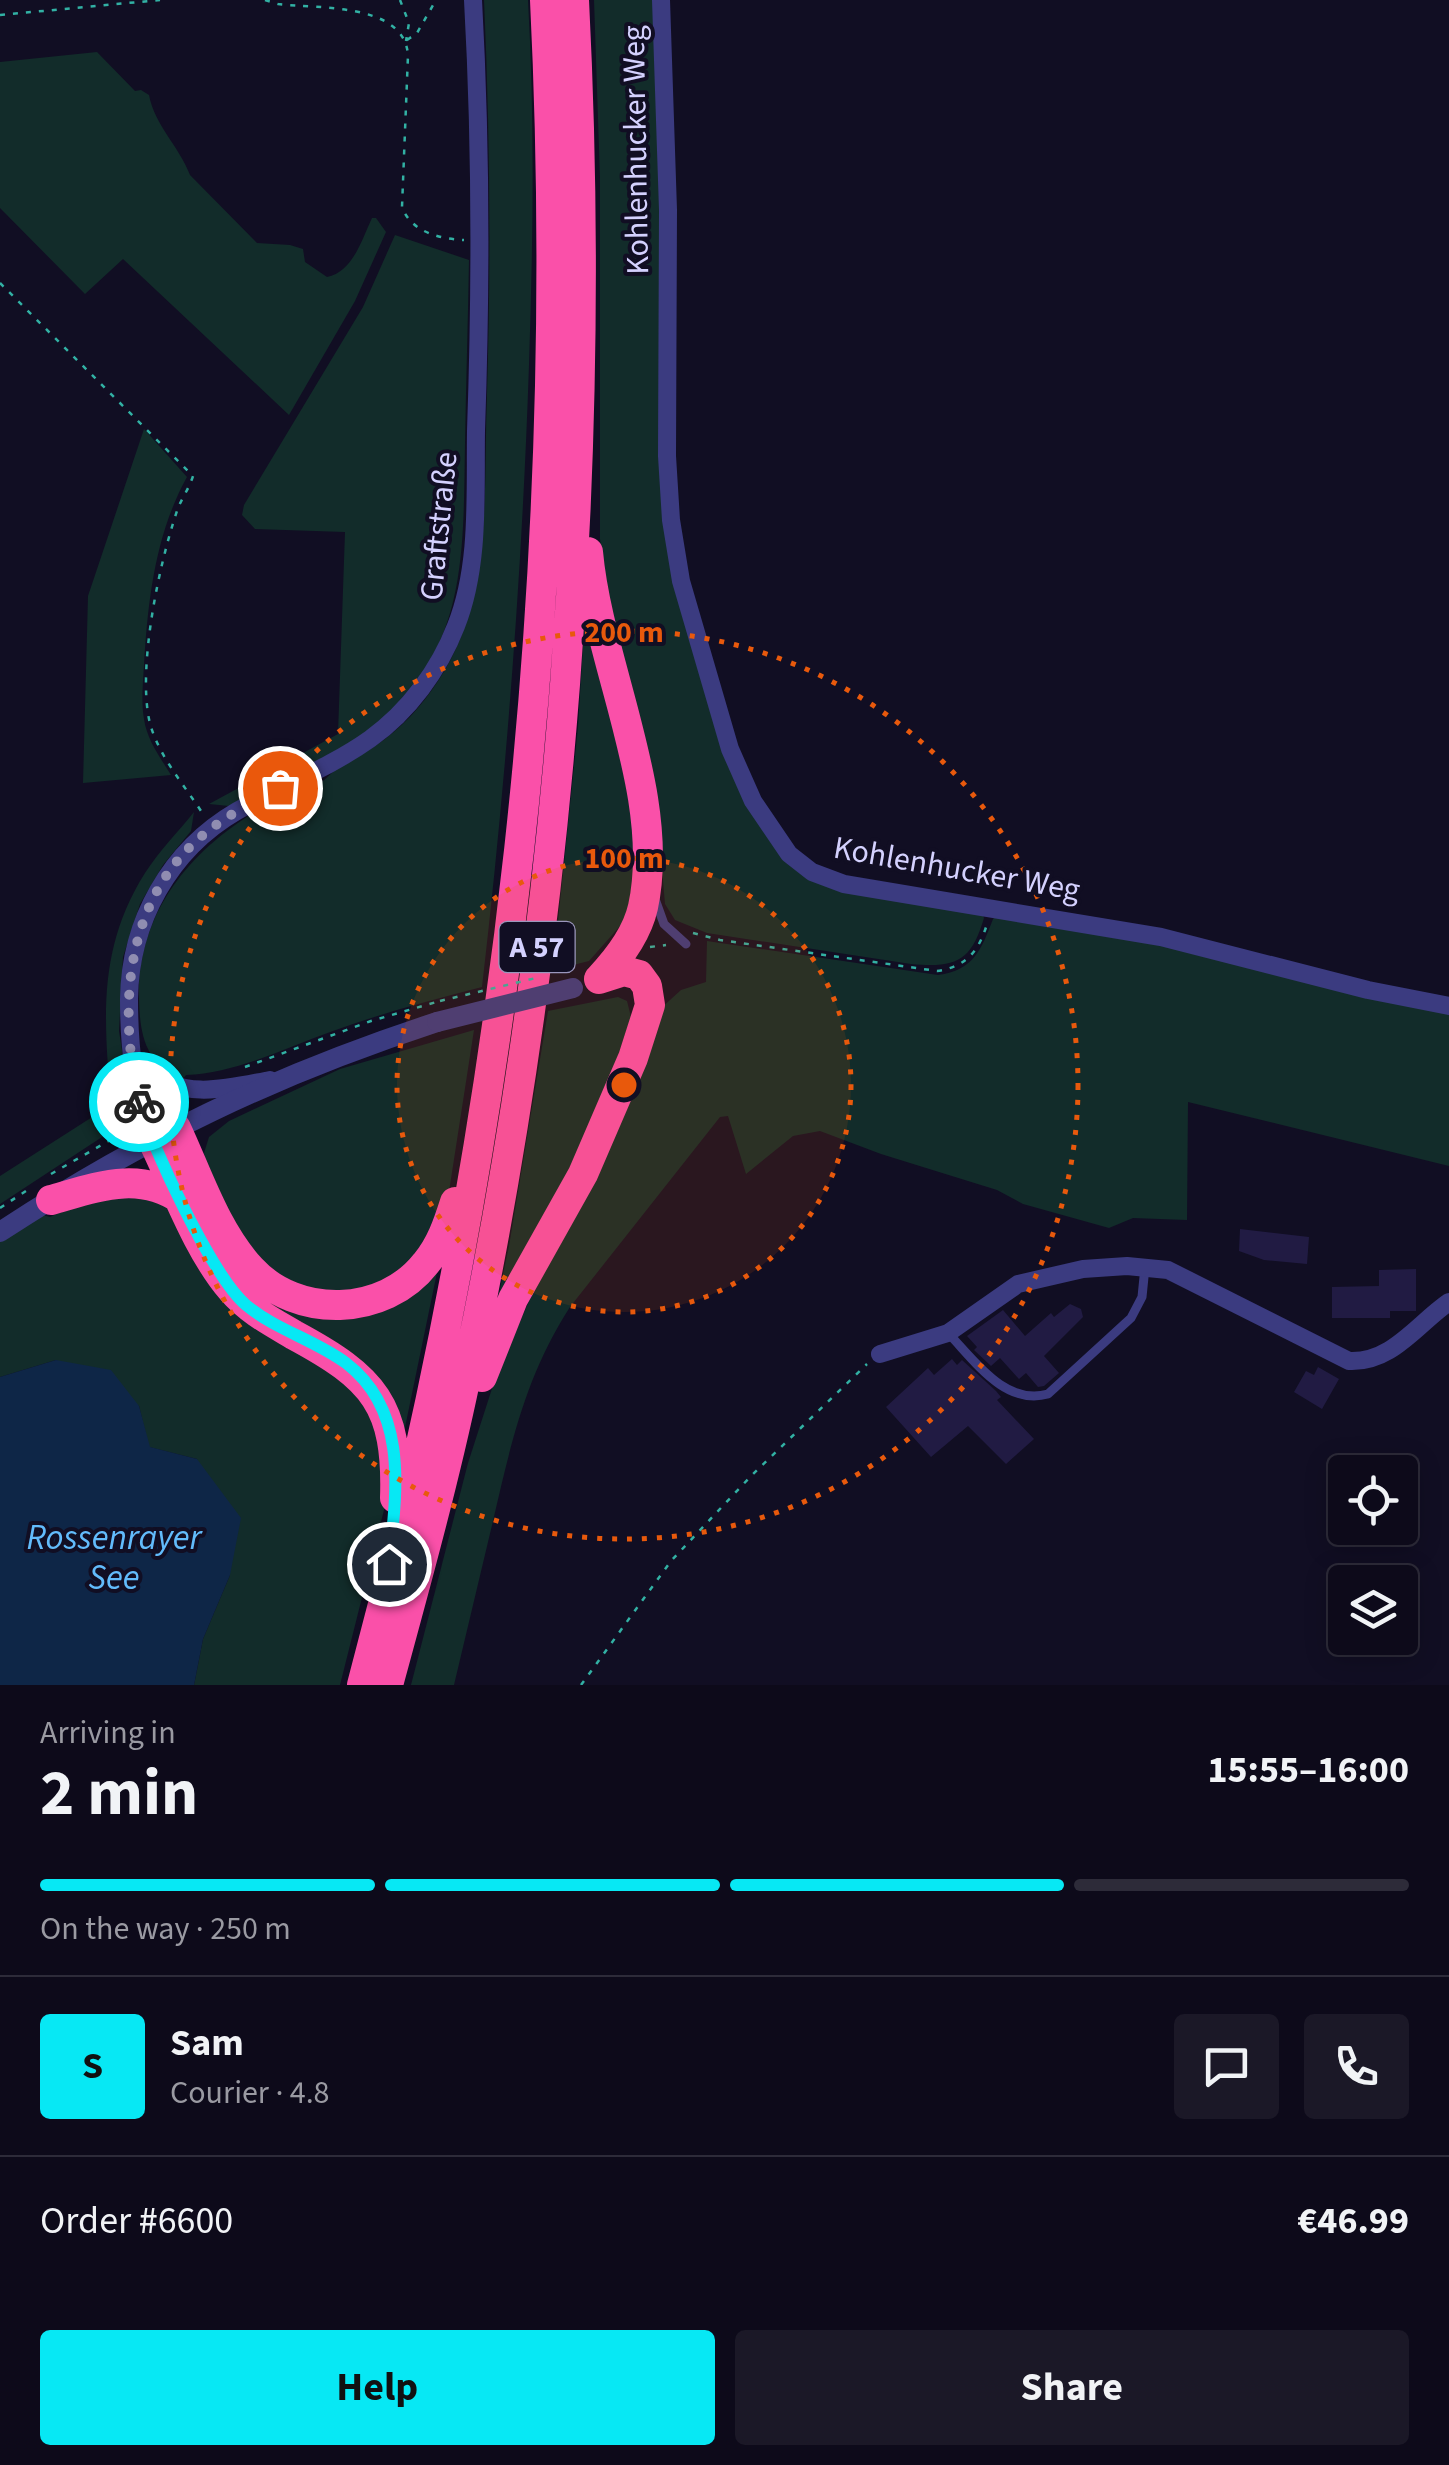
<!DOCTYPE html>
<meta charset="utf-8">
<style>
body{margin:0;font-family:"Source Sans 3",sans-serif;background:#1b1827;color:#f1f3f6;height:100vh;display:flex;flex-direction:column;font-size:38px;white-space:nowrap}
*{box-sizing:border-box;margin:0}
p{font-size:32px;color:#9a9aa2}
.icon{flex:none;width:55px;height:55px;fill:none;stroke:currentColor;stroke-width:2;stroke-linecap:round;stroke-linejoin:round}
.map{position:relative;height:1685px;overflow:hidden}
.panel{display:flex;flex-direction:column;background:#0d0a1a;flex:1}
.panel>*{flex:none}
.controls{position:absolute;left:1328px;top:1455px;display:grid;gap:20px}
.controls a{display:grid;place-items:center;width:90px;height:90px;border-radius:10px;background:#0d0a1a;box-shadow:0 5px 25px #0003,0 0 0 2px #2d2b39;font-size:50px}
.pin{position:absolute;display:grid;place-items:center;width:85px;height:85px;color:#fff;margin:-42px;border:5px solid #fff;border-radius:50%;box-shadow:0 2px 10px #0007}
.courier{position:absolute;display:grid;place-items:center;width:100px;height:100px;margin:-50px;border:8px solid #07e8f4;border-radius:50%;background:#fff;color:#222;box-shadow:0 2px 12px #0007}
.overview em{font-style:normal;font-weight:700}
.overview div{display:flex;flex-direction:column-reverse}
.overview{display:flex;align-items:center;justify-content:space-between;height:170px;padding:0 40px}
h1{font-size:65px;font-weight:700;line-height:75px}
.bar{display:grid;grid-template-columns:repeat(4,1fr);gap:15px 10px;align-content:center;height:120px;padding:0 40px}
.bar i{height:12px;border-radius:8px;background:#2d2b39}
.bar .selected{background:#07e8f4}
.bar p{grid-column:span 4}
.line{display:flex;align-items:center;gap:25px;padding:0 40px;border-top:2px solid #2d2b39}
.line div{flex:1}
.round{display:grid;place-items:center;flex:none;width:105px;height:105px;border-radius:10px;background:#1b1827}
.cta{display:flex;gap:20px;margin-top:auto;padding:20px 40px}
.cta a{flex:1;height:115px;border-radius:10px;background:#07e8f4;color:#111;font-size:40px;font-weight:700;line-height:115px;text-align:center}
.cta a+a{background:#1b1827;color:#f1f3f6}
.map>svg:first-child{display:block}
.green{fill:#122c2a}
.water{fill:#0e2647}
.building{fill:#211b43}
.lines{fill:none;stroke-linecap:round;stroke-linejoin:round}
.path{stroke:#32b1a4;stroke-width:2.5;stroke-dasharray:5 8;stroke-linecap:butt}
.service{stroke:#3b3b80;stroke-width:9}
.minor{stroke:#3b3b80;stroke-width:18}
.tertiary{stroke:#3b3b80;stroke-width:20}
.motorway{stroke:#fa50a9;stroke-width:30}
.path-bridge{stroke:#32b1a4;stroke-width:2.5;stroke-dasharray:5 8;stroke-linecap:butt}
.tertiary-bridge{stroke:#3b3b80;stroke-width:20}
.done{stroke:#908db1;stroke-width:10;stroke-dasharray:0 18}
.route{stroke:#07e8f4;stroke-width:12}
.ring{fill:none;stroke:#e8590c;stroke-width:5;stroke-dasharray:5 10}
.labels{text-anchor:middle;stroke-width:8;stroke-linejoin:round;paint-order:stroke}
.shield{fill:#110e23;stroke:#9a96bc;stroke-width:2.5}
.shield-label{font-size:30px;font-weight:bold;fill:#d4d1fe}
.street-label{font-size:32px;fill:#d4d1fe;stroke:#110e23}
.water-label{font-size:35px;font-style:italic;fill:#62bbfb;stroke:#110e23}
.centre{fill:#e8590c;stroke:#110e23;stroke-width:5}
.ring-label{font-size:30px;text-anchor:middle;font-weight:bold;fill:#e8590c;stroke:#110e23;stroke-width:8;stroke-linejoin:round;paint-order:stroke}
</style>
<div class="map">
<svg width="1449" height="1685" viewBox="0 0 1449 1685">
<rect width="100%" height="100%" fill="#110e23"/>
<path class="green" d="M 484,0 L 528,0 C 535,121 533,244 529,365 C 522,574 506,780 482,987 C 432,1000 382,1013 333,1031 C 285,1048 237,1073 186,1075 L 181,1082 C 147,1062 140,1039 139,1000 C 136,907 199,840 276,800 C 290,793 305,792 319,784 C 325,780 330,774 336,769 C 348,760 363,755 375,746 C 401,729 421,707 438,681 C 494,597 483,491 487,394 C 491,262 490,132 484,0 Z
M 594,0 L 655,0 L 660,113 L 660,450 L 723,750 L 792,865 L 982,912 L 984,918 C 971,962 956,968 911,964 L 707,933 L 675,920 L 665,904 L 659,834 L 612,619 L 600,539 L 600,178 Z
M 97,52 L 135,91 L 141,90 L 149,95 C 155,126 179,146 190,175 L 257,243 L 290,245 L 303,249 L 305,262 L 327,277 C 353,272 362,239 372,218 L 376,218 L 386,232 L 355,301 L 289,415 L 123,259 L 85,294 L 0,208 L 0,62 Z
M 395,235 L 469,260 C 468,321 466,383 465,444 C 463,556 468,653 370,729 C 329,762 275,782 229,806 L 209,804 L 338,734 L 345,532 L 255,529 L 242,515 L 244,505 L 363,307 Z
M 144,429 L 187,477 C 155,535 148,600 144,665 C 143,683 141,702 144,719 C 147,740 160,757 171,775 L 83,783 L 88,596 Z
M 586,596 L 637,839 L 628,917 L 589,961 L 553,970 L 578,727 Z
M 194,812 L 191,831 L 163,865 L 140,904 L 123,957 L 119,1031 L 131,1107 L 128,1120 L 0,1204 L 0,1176 L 111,1105 C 104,1020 97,949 145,873 C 159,851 178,832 194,812 Z
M 998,915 L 1107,932 L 1366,997 L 1449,1014 L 1449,1166 L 1188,1102 L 1187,1220 L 1133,1218 L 1109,1228 L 1023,1204 L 997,1190 L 881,1154 L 820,1131 L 793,1136 L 746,1174 L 728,1116 L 720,1117 L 570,1307 C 526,1375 511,1443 493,1521 C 480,1576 467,1630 454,1685 L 411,1685 L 468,1463 L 497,1373 L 659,1010 L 681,990 L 706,982 L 707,941 L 938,975 C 974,970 981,950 993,919 Z
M 618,997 L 627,1001 L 631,1017 L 584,1156 L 491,1331 L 509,1246 L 548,1011 Z
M 474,1030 L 446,1211 L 412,1266 L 357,1294 L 297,1288 L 246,1248 L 206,1168 L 204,1153 L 209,1137 L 229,1121 L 340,1069 Z
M 111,1190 L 153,1191 L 326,1363 L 377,1418 L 387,1498 L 340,1685 L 194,1685 L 203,1639 L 230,1575 L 197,1459 L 149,1447 L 139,1406 L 56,1360 L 0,1377 L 0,1232 L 31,1212 L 50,1217 Z
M 228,1250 L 309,1308 L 440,1258 L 402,1442 L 390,1408 L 265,1312 Z"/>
<path class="water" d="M 56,1360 L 111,1370 L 139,1406 L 150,1447 L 197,1459 L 241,1518 L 230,1575 L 203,1639 L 194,1685 L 0,1685 L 0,1377 Z"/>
<path class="building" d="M 1240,1229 L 1309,1237 L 1307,1264 L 1264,1260 L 1239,1251 Z
M 1416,1269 L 1416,1311 L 1390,1311 L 1390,1318 L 1332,1318 L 1332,1287 L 1379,1286 L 1379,1270 Z
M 1070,1304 L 1081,1309 L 1083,1317 L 1044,1356 L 1059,1373 L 1044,1386 L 1038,1387 L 1026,1373 L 1019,1379 L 1000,1358 L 991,1366 L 974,1350 L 977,1347 L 967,1336 L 1003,1310 L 1025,1336 L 1051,1313 L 1054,1317 Z
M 952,1359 L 957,1365 L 962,1360 L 996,1391 L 1001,1397 L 997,1400 L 1034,1439 L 1006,1464 L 968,1426 L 931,1457 L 886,1407 L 928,1368 L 934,1375 Z
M 1318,1367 L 1339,1379 L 1322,1409 L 1294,1392 L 1306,1371 L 1314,1375 Z"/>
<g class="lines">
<path class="path" d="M 265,0 L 278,4 C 317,9 404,2 408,55 L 402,207 C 411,232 440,239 464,240
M 400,0 L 409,23 L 406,41
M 0,15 L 160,0
M 407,40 L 417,33 L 436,0
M 0,283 L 193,476 C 189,489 181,499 177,511 C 159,564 138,665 149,719 C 156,753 185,786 203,814
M 693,933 L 720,940 L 937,971 C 966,967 979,951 987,924
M 650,947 L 666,945
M 245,1067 L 371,1021 L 440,1001
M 51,1174 L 131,1128
M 0,1208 L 32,1187
M 581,1685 L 671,1561 L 751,1476 L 867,1364"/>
<path class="service" d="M 655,899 L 664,924 L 686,944
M 948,1333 C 975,1361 1005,1406 1048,1394 L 1131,1318 L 1142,1297 L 1145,1267"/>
<path class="minor" d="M 661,0 L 668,210 L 667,456 L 671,520 L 681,581 L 730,749 L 753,801 L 789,854 L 812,872 L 844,884 L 1161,937 L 1368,990 L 1449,1006
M 148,1070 C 183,1101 228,1088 270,1080
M 150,1075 L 176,1128
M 152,1139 C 134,1093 129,1048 129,999 C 130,921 170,850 237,811 C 281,786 329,768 370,739 C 409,711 439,670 456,626 C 480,566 475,495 476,431 C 481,288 481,143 473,0
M 880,1354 L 948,1333 L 1018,1284 L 1083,1269 L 1127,1266 L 1168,1270 L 1349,1361 C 1392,1363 1417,1324 1449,1302"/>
<path class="tertiary" d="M 0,1232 C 143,1138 275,1075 437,1022"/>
<path class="motorway" d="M 588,552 C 598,664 667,795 643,907 C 637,934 618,959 599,979
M 176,1128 C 198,1175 215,1230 251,1269 C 297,1319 384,1317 426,1263 C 441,1245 448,1224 455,1202
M 152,1139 C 175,1186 198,1251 232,1290 C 249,1310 272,1322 294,1335 C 374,1378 398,1405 395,1498
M 51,1200 C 97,1187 139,1170 182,1200
M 482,1377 L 513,1299 L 583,1174 L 633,1058 L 650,1005 L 647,986 L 639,975 L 624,971 L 599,979
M 362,1685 C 509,1137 573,567 545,0
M 388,1685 C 417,1578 447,1471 469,1362 C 562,920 597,451 574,0"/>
<path class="path-bridge" d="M 440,1001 L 536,978"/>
<path class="tertiary-bridge" d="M 437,1022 L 573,988"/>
</g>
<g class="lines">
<path class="done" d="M 139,1102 C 120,1018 123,920 184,853 C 211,824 246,805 280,788"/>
<path class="route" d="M 139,1102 C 151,1146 213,1277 246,1305 C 276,1330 315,1340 346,1363 C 410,1412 396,1494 389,1564"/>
</g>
<circle cx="624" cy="1085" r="227" fill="#e8590c" fill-opacity=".12"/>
<g class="ring">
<circle cx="624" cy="1085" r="227"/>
<circle cx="624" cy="1085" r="454"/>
</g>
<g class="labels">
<rect class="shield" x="499.5" y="922" width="75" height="50" rx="8"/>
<g class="shield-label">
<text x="537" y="957">A 57</text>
</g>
<g class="street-label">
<text transform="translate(635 150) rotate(-91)" y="11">Kohlenhucker Weg</text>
<text transform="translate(438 526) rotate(-84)" y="11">Graftstraße</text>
<text transform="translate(957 868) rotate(10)" y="11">Kohlenhucker Weg</text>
</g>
<g class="water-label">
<text x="114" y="1549">Rossenrayer<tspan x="114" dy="40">See</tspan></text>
</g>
</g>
<circle cx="624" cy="1085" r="15" class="centre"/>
<g class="ring-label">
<text x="624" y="642">200 m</text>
<text x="624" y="868">100 m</text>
</g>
</svg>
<div class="controls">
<a><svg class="icon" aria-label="locate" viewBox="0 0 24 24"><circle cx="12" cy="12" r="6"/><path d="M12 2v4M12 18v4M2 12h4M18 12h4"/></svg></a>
<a><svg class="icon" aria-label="layers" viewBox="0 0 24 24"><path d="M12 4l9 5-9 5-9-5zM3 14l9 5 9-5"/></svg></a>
</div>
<div class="pin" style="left:280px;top:788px;background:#ea580c"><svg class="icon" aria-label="bag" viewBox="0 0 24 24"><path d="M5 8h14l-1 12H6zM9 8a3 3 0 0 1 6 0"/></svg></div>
<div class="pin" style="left:389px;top:1564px;background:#1f2937"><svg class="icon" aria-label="home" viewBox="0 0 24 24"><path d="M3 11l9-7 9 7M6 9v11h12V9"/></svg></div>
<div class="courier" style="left:139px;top:1102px"><svg class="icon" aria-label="bike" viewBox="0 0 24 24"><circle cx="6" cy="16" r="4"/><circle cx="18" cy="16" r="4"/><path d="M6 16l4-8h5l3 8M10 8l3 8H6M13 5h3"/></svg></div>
</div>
<section class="panel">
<div class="overview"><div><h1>2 min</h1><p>Arriving in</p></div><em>15:55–16:00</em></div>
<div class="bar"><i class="selected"></i><i class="selected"></i><i class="selected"></i><i></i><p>On the way · 250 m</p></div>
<div class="line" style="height:180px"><b class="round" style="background:#07e8f4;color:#111">S</b><div><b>Sam</b><p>Courier · 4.8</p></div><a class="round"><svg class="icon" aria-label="chat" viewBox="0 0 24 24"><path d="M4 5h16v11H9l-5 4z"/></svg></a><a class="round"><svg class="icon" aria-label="phone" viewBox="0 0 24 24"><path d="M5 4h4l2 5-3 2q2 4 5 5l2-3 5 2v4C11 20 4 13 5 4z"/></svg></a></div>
<div class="line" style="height:130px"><div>Order #6600</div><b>€46.99</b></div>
<div class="cta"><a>Help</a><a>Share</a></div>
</section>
